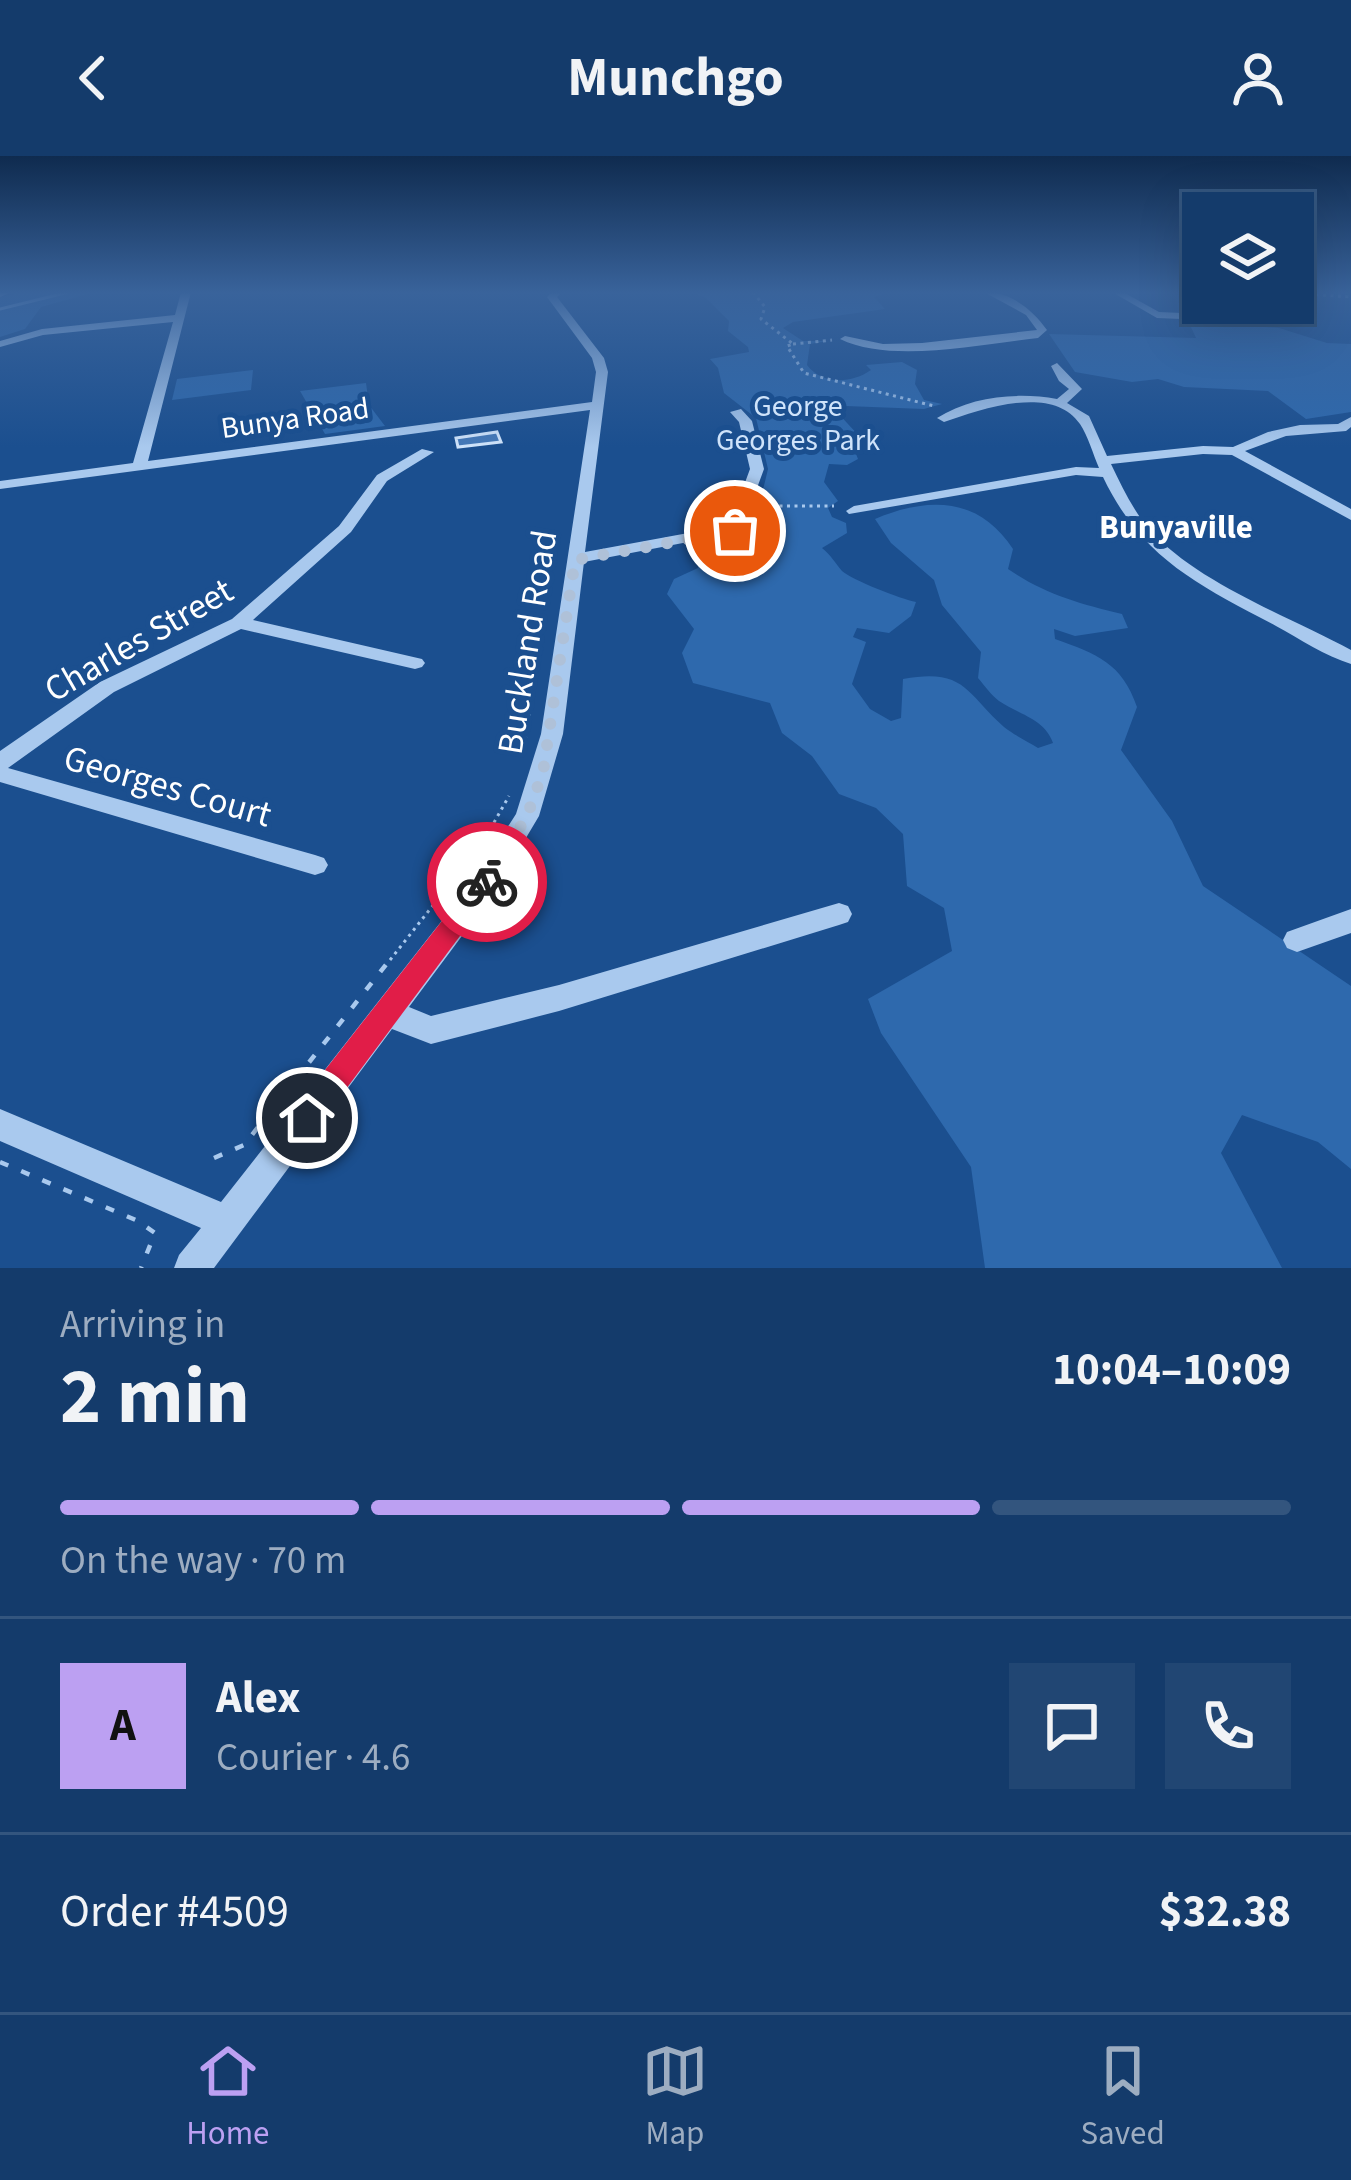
<!DOCTYPE html>
<meta charset="utf-8">
<style>
body{margin:0;font-family:"Source Sans 3",sans-serif;background:#214673;color:#f1f3f6;height:100vh;display:flex;flex-direction:column;font-size:45px;white-space:nowrap}
*{box-sizing:border-box;margin:0}
p{font-size:39px;color:#9dadc1}
.icon{flex:none;width:66px;height:66px;fill:none;stroke:currentColor;stroke-width:2;stroke-linecap:round;stroke-linejoin:round}
.map{position:relative;height:1112px;overflow:hidden}
.side{display:flex;flex-direction:column;background:#143b6b;flex:1}
.side>*{flex:none}
.tools{position:absolute;left:1182px;top:36px;display:grid;gap:24px}
.tools a{display:grid;place-items:center;width:132px;height:132px;border-radius:0px;background:#143b6b;box-shadow:0 12px 48px #0002,0 0 0 3px #33557e;font-size:60px}
.pin{position:absolute;display:grid;place-items:center;width:102px;height:102px;color:#fff;margin:-51px;border:6px solid #fff;border-radius:50%;box-shadow:0 3px 12px #0007}
.courier{position:absolute;display:grid;place-items:center;width:120px;height:120px;margin:-60px;border:9px solid #e11d48;border-radius:50%;background:#fff;color:#222;box-shadow:0 3px 15px #0007}
.head em{font-style:normal;font-weight:700}
.head div{display:flex;flex-direction:column-reverse}
.head{display:flex;align-items:center;justify-content:space-between;height:204px;padding:0 60px}
h1{font-size:78px;font-weight:700;line-height:90px}
.bar{display:grid;grid-template-columns:repeat(4,1fr);gap:18px 12px;align-content:center;height:144px;padding:0 60px}
.bar i{height:15px;border-radius:9px;background:#33557e}
.bar .selected{background:#bca0f2}
.bar p{grid-column:span 4}
.line{display:flex;align-items:center;gap:30px;padding:0 60px;border-top:3px solid #33557e}
.line div{flex:1}
.round{display:grid;place-items:center;flex:none;width:126px;height:126px;border-radius:0px;background:#214673}
header{display:flex;justify-content:space-between;align-items:center;height:156px;padding:0 60px;background:#143b6b;font-size:54px;font-weight:700}
.tabs{display:flex;justify-content:space-around;align-items:center;height:168px;border-top:3px solid #33557e;background:#143b6b;font-size:33px;color:#9dadc1}
.tabs a{display:grid;justify-items:center;gap:6px}
.tabs .selected{color:#bca0f2}
.map>svg:first-child{display:block}
.green{fill:#2e69ad}
.lines{fill:none;stroke-linecap:round;stroke-linejoin:round}
.stream{stroke:#9cc4f0;stroke-width:3}
.building{fill:#4478b7;stroke:#cfe3fa;stroke-width:3}
.path-far1{stroke:#a9c9ee;stroke-width:3;stroke-dasharray:3 4.5;stroke-linecap:butt}
.path{stroke:#a9c9ee;stroke-width:4.5;stroke-dasharray:9 14;stroke-linecap:butt}
.minor{fill:#a9c9ee;fill-rule:evenodd}
.major{fill:#f0f6ff;fill-rule:evenodd}
.route{fill:#e11d48}
.done{stroke:#afc1d8;stroke-width:12;stroke-dasharray:0 21.6}
.labels{text-anchor:middle;stroke-width:10;stroke-linejoin:round;paint-order:stroke}
.far-park-label{font-size:30px;fill:#cfe3fa;stroke:#1b4f8f}
.far-street-label{font-size:30px;fill:#fff;stroke:#1b4f8f}
.far-neighbourhood-label{font-size:33px;font-weight:bold;fill:#fff;stroke:#1b4f8f}
.street-label{font-size:36px;fill:#fff;stroke:#1b4f8f}
</style>
<header><svg class="icon" aria-label="back" viewBox="0 0 24 24"><path d="M15 5l-7 7 7 7"/></svg>Munchgo<svg class="icon" aria-label="person" viewBox="0 0 24 24"><circle cx="12" cy="8" r="4"/><path d="M4 21q1-7 8-7t8 7"/></svg></header>
<div class="map">
<svg width="1351" height="1112" viewBox="0 0 1351 1112">
<rect width="100%" height="100%" fill="#1b4f8f"/>
<path class="green" d="M 25,136 L 95,136 L 41,151 L 25,173 L 0,181 L 0,141 Z
M 692,136 L 891,136 L 874,141 L 885,153 L 793,166 L 783,172 L 803,185 L 828,185 L 810,188 L 807,209 C 822,229 851,228 871,214 L 866,209 L 902,206 L 917,214 L 915,228 L 924,244 L 942,248 L 924,253 L 846,250 L 836,255 L 860,281 L 853,290 L 858,303 L 847,309 L 829,308 L 824,326 L 838,345 L 828,352 L 832,361 L 846,367 L 847,377 L 822,392 C 831,399 835,407 842,415 C 852,424 901,443 916,446 L 911,460 L 889,477 L 857,472 L 853,481 L 866,486 L 852,528 L 870,553 L 891,565 L 901,562 L 903,523 C 965,512 965,536 1004,571 C 1014,579 1027,585 1038,592 L 1053,587 C 1045,563 1018,558 999,545 C 991,539 985,530 978,522 L 981,496 L 942,449 L 934,424 L 891,387 L 875,363 C 929,340 979,341 1013,393 L 1008,413 C 1044,438 1080,448 1122,458 L 1128,472 L 1075,480 L 1054,473 L 1055,483 C 1097,498 1122,507 1137,551 L 1121,594 L 1172,665 L 1203,730 L 1351,830 L 1351,1013 L 1318,986 L 1242,959 L 1221,997 L 1282,1112 L 985,1112 L 971,1011 L 881,877 L 868,843 L 952,795 L 944,752 L 907,730 L 903,678 L 876,652 L 839,638 L 812,600 L 782,577 L 770,547 L 693,527 L 682,497 L 694,473 L 667,438 L 674,423 L 698,412 L 699,396 L 773,373 L 776,357 L 762,338 L 768,313 L 756,262 L 724,237 L 718,212 L 710,203 L 749,196 L 748,191 L 728,175 L 729,165 L 706,142 Z
M 1200,166 L 1279,172 L 1327,187 L 1351,188 L 1351,256 L 1306,263 L 1268,235 L 1184,231 L 1158,223 L 1132,226 L 1075,216 L 1049,178 L 1196,182 L 1191,171 Z
M 253,214 L 251,234 L 172,244 L 177,223 Z
M 366,227 L 369,249 L 385,270 L 325,278 L 300,235 Z"/>
<g class="lines">
<path class="stream" d="M 0,153 L 69,136"/>
</g>
<path class="building" d="M 497,276 L 501,286 L 458,291 L 456,282 Z"/>
<g class="lines">
<path class="path-far1" d="M 753,136 L 765,151 L 761,163 L 793,188 L 787,190 L 804,217 L 934,250
M 1293,137 L 1351,141
M 793,188 L 832,184
M 772,350 L 834,350
M 524,591 L 542,480
M 390,804 L 483,686 L 509,640"/>
<path class="path" d="M 214,1002 L 244,989 L 392,801
M 0,1006 L 138,1065 L 155,1077 L 141,1112"/>
<path class="minor" d="M 181,136 L 191,136 L 148,305 L 592,246 L 596,216 L 592,202 L 547,141 L 552,136 L 562,136 L 557,141 L 604,202 L 608,216 L 585,396 L 748,366 L 743,332 L 750,313 L 739,266 L 730,256 L 741,253 L 752,265 L 764,313 L 757,332 L 765,360 L 761,372 L 584,406 L 563,578 L 539,660 L 491,741 L 409,851 L 431,860 L 559,829 L 839,747 L 848,750 L 852,758 L 848,766 L 839,769 L 559,855 L 431,888 L 392,873 L 214,1112 L 174,1112 L 179,1099 L 201,1072 L 0,985 L 0,953 L 221,1046 L 473,725 L 516,658 L 541,578 L 590,254 L 0,333 L 0,325 L 133,307 L 173,166 L 43,179 L 0,191 L 0,185 L 42,173 L 175,159 Z
M 984,136 C 1010,135 1033,154 1047,174 L 1038,182 C 980,188 892,208 840,183 L 845,180 L 883,188 L 922,187 L 1037,174 L 1026,159 Z
M 1112,136 L 1123,136 L 1159,156 L 1251,160 L 1244,147 L 1254,147 L 1263,163 L 1258,166 L 1157,162 Z
M 1057,207 L 1082,233 L 1067,247 L 1089,260 L 1107,300 L 1203,290 L 1233,291 L 1268,276 L 1300,269 L 1338,268 L 1351,261 L 1351,271 L 1346,275 L 1286,280 L 1245,295 L 1351,353 L 1351,364 L 1232,299 L 1203,298 L 1111,308 C 1122,331 1133,354 1149,373 C 1197,427 1288,460 1351,494 L 1351,508 C 1325,500 1300,483 1276,470 C 1199,429 1142,403 1103,321 L 1076,319 L 849,358 L 846,355 L 854,350 L 1076,311 L 1099,312 C 1093,298 1088,280 1080,268 C 1052,227 980,254 944,266 L 937,262 C 971,240 1018,236 1057,243 L 1069,233 L 1059,225 L 1051,210 Z
M 422,293 L 434,296 L 387,325 L 351,376 L 253,464 L 422,503 L 425,507 L 422,511 L 415,513 L 241,473 L 114,536 L 8,612 L 315,699 L 324,702 L 328,709 L 324,716 L 315,719 L 0,626 L 0,595 L 100,526 L 232,463 L 339,370 L 377,319 Z
M 1351,753 L 1351,777 L 1297,796 L 1287,792 L 1283,784 L 1287,776 Z"/>
<path class="major" d="M 0,136 L 12,136 L 0,141 Z"/>
</g>
<linearGradient id="sky" x2="0" y2="1"><stop stop-color="#0f2b4f"/><stop offset="0.47" stop-color="#39639b"/><stop offset="1" stop-color="#39639b" stop-opacity="0"/></linearGradient>
<rect width="1351" height="291" fill="url(#sky)"/>
<path class="route" d="M 487,716 L 498,726 L 495,733 L 317,972 L 307,977 L 296,972 L 292,962 L 296,951 L 478,719 Z"/>
<g class="lines">
<path class="done" d="M 487,726 L 527,660 L 543,616 L 575,404 L 735,375"/>
</g>
<g class="labels">
<g class="far-park-label">
<text x="798" y="260">George<tspan x="798" dy="34">Georges Park</tspan></text>
</g>
<g class="far-street-label">
<text transform="translate(295 262) rotate(-8)" y="10">Bunya Road</text>
</g>
<g class="far-neighbourhood-label">
<text x="1176" y="382">Bunyaville</text>
</g>
<g class="street-label">
<text transform="translate(138 483) rotate(-30)" y="13">Charles Street</text>
<text transform="translate(526 486) rotate(-81)" y="13">Buckland Road</text>
<text transform="translate(168 629) rotate(16)" y="13">Georges Court</text>
</g>
</g>
</svg>
<div class="tools">
<a><svg class="icon" aria-label="layers" viewBox="0 0 24 24"><path d="M12 4l9 5-9 5-9-5zM3 14l9 5 9-5"/></svg></a>
</div>
<div class="pin" style="left:735px;top:375px;background:#ea580c"><svg class="icon" aria-label="bag" viewBox="0 0 24 24"><path d="M5 8h14l-1 12H6zM9 8a3 3 0 0 1 6 0"/></svg></div>
<div class="pin" style="left:307px;top:962px;background:#1f2937"><svg class="icon" aria-label="home" viewBox="0 0 24 24"><path d="M3 11l9-7 9 7M6 9v11h12V9"/></svg></div>
<div class="courier" style="left:487px;top:726px"><svg class="icon" aria-label="bike" viewBox="0 0 24 24"><circle cx="6" cy="16" r="4"/><circle cx="18" cy="16" r="4"/><path d="M6 16l4-8h5l3 8M10 8l3 8H6M13 5h3"/></svg></div>
</div>
<section class="side">
<div class="head"><div><h1>2 min</h1><p>Arriving in</p></div><em>10:04–10:09</em></div>
<div class="bar"><i class="selected"></i><i class="selected"></i><i class="selected"></i><i></i><p>On the way · 70 m</p></div>
<div class="line" style="height:216px"><b class="round" style="background:#bca0f2;color:#111">A</b><div><b>Alex</b><p>Courier · 4.6</p></div><a class="round"><svg class="icon" aria-label="chat" viewBox="0 0 24 24"><path d="M4 5h16v11H9l-5 4z"/></svg></a><a class="round"><svg class="icon" aria-label="phone" viewBox="0 0 24 24"><path d="M5 4h4l2 5-3 2q2 4 5 5l2-3 5 2v4C11 20 4 13 5 4z"/></svg></a></div>
<div class="line" style="height:156px"><div>Order #4509</div><b>$32.38</b></div>
</section>
<nav class="tabs">
<a class="selected"><svg class="icon" aria-label="home" viewBox="0 0 24 24"><path d="M3 11l9-7 9 7M6 9v11h12V9"/></svg>Home</a>
<a><svg class="icon" aria-label="map" viewBox="0 0 24 24"><path d="M3 6l6-2 6 2 6-2v14l-6 2-6-2-6 2zM9 4v14M15 6v14"/></svg>Map</a>
<a><svg class="icon" aria-label="saved" viewBox="0 0 24 24"><path d="M7 4h10v16l-5-4-5 4z"/></svg>Saved</a>
</nav>
